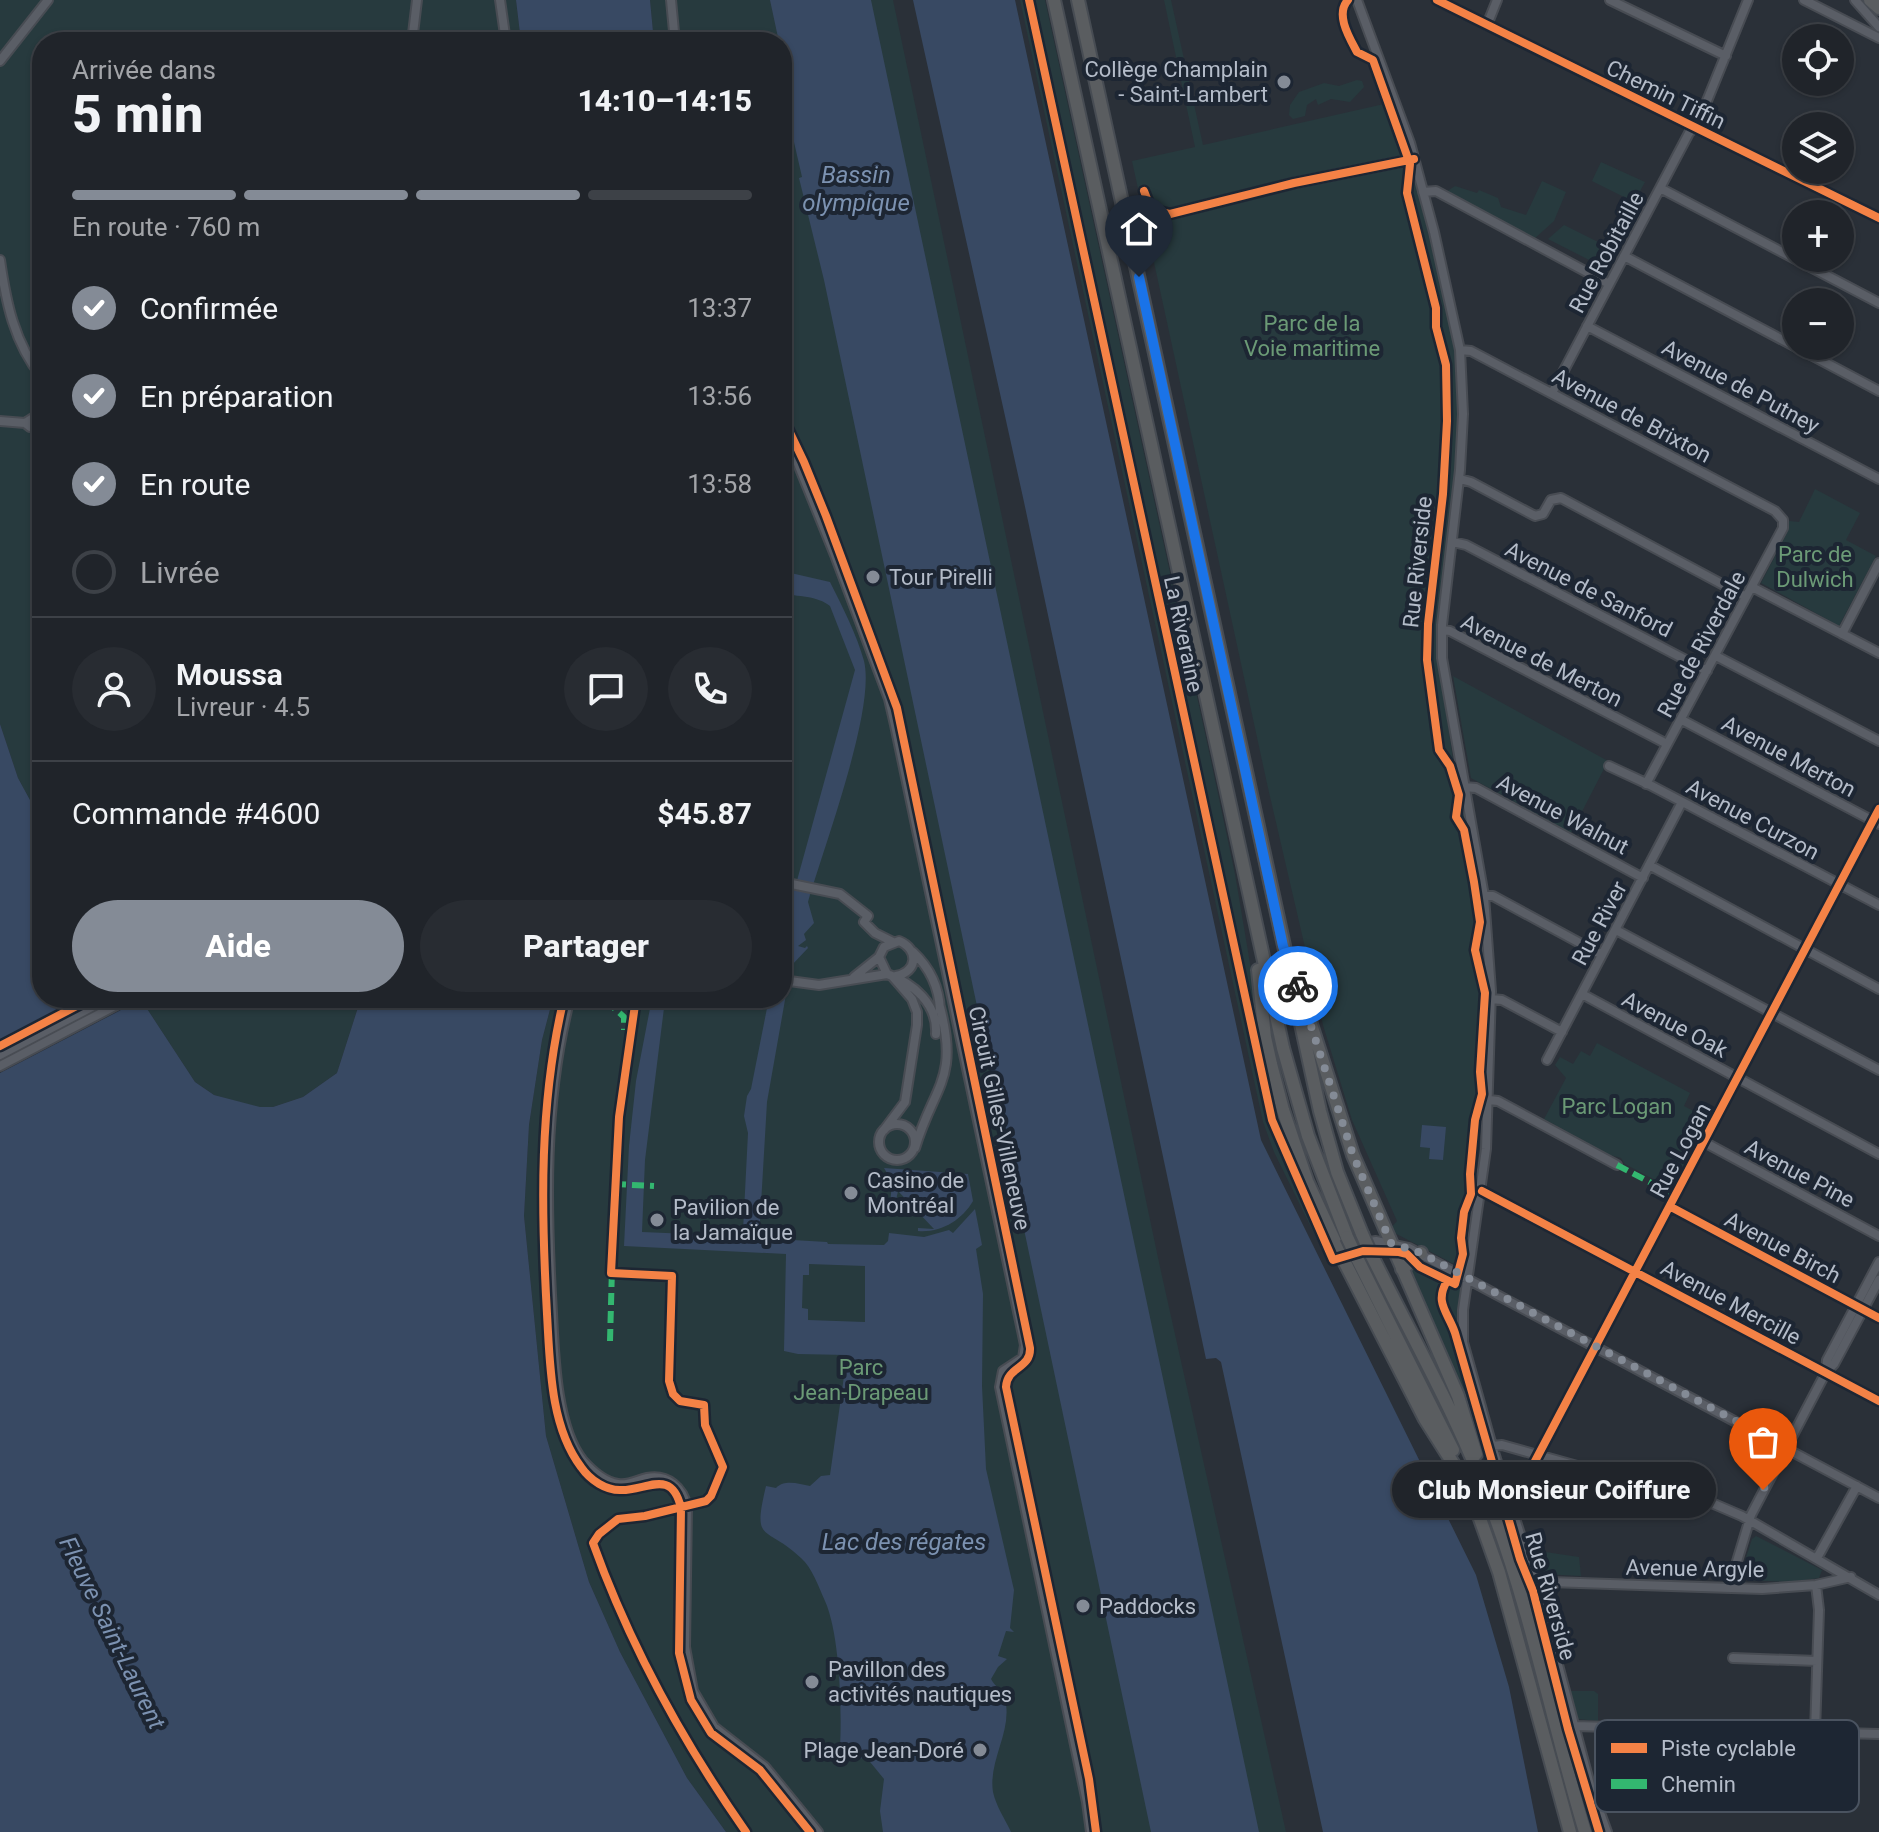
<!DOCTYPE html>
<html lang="fr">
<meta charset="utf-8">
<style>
body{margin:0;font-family:Roboto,sans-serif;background:#282c32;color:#f1f3f6;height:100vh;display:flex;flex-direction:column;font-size:30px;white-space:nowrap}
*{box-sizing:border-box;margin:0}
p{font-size:26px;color:#a2a4a8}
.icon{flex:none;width:44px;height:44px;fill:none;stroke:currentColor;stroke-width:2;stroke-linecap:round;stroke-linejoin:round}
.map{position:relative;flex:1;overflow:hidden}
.panel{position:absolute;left:32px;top:32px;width:760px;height:976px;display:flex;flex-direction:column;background:#20242a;border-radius:32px;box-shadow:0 2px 6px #0004,0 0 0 2px #3d4147}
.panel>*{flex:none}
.fabs{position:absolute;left:1782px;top:24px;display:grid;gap:16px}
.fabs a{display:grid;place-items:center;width:72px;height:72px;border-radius:50%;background:#20242a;box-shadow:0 2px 6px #0004,0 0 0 2px #3d4147;font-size:40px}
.pin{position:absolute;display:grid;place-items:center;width:68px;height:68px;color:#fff;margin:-82px -34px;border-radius:50% 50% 50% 0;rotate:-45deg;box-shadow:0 0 8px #0007}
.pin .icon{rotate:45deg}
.courier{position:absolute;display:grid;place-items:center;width:80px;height:80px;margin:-40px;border:6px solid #1a73e8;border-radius:50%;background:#fff;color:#222;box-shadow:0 2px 10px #0007}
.bubble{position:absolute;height:56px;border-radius:28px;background:#20242a;box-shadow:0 2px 6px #0004,0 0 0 2px #3d4147;font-size:26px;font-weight:800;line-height:56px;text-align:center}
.head em{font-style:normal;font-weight:800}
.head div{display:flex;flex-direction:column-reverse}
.head{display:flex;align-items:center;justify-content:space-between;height:136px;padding:0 40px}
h1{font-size:52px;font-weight:800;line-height:60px}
.bar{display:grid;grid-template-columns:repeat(4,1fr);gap:12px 8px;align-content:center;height:96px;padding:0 40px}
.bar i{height:10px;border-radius:6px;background:#3d4147}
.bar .current{background:#848b96}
.bar p{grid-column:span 4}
.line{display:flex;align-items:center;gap:20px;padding:0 40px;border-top:2px solid #3d4147}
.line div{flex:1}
.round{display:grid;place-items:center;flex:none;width:84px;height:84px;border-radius:42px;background:#282c32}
ol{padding:0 40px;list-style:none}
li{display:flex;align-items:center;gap:24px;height:88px}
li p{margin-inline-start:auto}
li .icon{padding:8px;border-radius:50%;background:#848b96;color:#fff;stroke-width:4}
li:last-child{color:#a2a4a8}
li i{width:44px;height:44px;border:4px solid #3d4147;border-radius:50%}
.cta{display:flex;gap:16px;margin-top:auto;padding:16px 40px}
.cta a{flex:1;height:92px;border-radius:48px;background:#848b96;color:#fff;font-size:32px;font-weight:800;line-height:92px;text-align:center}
.cta a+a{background:#282c32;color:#f1f3f6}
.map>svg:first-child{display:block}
.green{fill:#273a3e}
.water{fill:#384963;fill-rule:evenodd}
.pier{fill:#2a3038}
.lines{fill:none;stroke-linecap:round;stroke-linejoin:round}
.minor-casing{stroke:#484c53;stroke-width:12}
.highway-casing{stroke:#474c53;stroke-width:16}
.minor{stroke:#5a5e66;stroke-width:8}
.highway{stroke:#5a5d60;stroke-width:12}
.highway-bridge-casing{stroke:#474c53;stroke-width:16;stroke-linecap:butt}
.highway-bridge{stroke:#5a5d60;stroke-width:12}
.quiet{stroke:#33b770;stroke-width:6;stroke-dasharray:12 6;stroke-linecap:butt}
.cycleway-casing{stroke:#1d2633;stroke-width:13}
.cycleway{stroke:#f48246;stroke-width:8}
.done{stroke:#848b96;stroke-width:8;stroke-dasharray:0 14.4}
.route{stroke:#1a73e8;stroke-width:10}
.poi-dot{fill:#848b96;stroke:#1d2633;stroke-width:3}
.labels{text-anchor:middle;stroke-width:8;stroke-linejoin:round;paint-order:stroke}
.poi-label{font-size:22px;fill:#b4bcc9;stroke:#1d2633;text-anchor:start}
.street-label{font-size:22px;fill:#b4bcc9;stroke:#1d2633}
.park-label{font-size:22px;fill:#6b9a76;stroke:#1d2633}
.water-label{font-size:24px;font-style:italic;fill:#7c92b1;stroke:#1d2633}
.key{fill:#1d2633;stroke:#4a5360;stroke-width:2}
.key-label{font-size:22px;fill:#b4bcc9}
</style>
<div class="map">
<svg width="1879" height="1832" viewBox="0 0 1879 1832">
<rect width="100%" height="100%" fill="#2a3038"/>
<path class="green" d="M 0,0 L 516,0 L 521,42 L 42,42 L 42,822 L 18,778 L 0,724 Z
M 650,0 L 893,0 L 1160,1267 L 1286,1832 L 726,1832 L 687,1778 L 620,1652 L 589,1582 L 546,1436 L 524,1216 L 529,1125 L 542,1040 L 553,998 L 782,998 L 782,42 L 654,42 Z
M 1020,0 L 1045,0 L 1210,756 L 1235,874 L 1260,1023 L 1340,1261 L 1330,1266 L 1274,1152 L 1263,1122 Z
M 1164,0 L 1171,0 L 1203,145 L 1393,102 L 1413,169 L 1455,346 L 1458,421 L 1451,520 L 1448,520 L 1447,535 L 1449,536 L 1438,625 L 1438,657 L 1454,766 L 1456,767 C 1466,823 1479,879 1484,936 C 1491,1010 1484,1088 1477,1166 L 1472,1168 L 1472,1172 L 1476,1173 L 1464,1258 L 1458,1264 L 1452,1263 L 1389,1230 L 1397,1221 L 1352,1120 L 1323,1025 L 1268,788 L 1132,161 L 1195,147 Z
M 1357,80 L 1362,81 L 1364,87 L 1350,102 L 1331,99 L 1318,105 L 1316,99 L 1307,105 L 1305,116 L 1293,119 L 1289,115 L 1290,105 L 1299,92 L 1324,83 L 1339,86 Z
M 1601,162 L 1645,182 L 1634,202 L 1592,181 Z
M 1542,181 L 1566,192 L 1554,221 L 1534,239 L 1446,192 L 1455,186 L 1477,193 L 1479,190 L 1498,198 L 1501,207 L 1526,215 Z
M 1564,225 L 1602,244 L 1593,262 L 1548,239 Z
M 1815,489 L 1860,513 L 1846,540 L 1876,556 L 1839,626 L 1761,583 L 1788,531 L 1789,521 L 1799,522 Z
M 1453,676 L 1608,761 L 1571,833 L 1471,778 Z
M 140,998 L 361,998 L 337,1073 L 303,1097 L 273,1107 L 260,1108 L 214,1095 L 195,1082 Z
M 1597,1043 L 1690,1093 L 1684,1106 L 1710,1120 L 1670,1188 L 1625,1164 L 1621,1158 L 1610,1155 L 1544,1119 L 1566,1078 L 1555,1065 L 1560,1057 L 1573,1064 L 1581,1051 L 1590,1056 Z
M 1413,1262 L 1449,1284 L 1459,1285 L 1461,1290 L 1456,1351 L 1480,1438 L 1410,1279 L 1409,1269 Z
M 1756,1536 L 1822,1570 L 1819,1578 L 1790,1582 L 1745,1580 L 1741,1573 L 1752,1539 Z
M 1532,1550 L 1579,1557 L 1581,1576 L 1541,1574 Z
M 1570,1691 L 1594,1691 L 1598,1694 L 1598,1721 L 1578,1719 Z"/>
<path class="water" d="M 516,0 L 650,0 L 654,42 L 521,42 Z
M 770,0 L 871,0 L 1259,1832 L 1151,1832 L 824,280 L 799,178 L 802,177 L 788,116 L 784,116 L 782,42 L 779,42 Z
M 913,0 L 1015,0 L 1261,1140 L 1476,1575 L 1509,1687 L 1538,1832 L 1323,1832 L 1221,1362 L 1216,1358 L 1206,1359 L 1024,502 Z
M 782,571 L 830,582 C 842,606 857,635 864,661 C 876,709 823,849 808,902 L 814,923 L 804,934 L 806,940 L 798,946 L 805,948 L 807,946 L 808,948 L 791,966 L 767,1102 L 759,1238 L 827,1242 L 828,1244 L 884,1245 L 888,1241 L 889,1233 L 924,1237 L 949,1230 L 953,1233 L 975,1209 L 982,1245 L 976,1249 L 983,1294 L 982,1386 L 986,1469 L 1014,1590 L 1010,1628 L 1014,1632 L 1006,1631 L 998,1656 L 1007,1659 L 998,1667 L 991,1679 C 995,1687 1003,1690 1005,1699 C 1013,1731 988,1760 993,1792 C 996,1806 1005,1819 1011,1832 L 883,1832 L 880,1811 L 884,1779 L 866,1757 L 856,1760 L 840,1748 C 842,1710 840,1635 825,1601 C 819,1588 812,1567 801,1558 C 765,1524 752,1545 766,1486 L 776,1488 C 785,1479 799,1484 810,1486 L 821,1476 L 830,1475 L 847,1355 L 798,1354 L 784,1351 L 786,1254 L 624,1246 L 629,1146 L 636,1081 L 652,998 L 703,998 L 702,1005 C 692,1010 678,1002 667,1004 L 664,1008 L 645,1160 L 642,1232 L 737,1236 L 743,1231 L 748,1133 L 744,1116 L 747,1096 L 751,1089 L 769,998 L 782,998 L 782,951 L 787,945 L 787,937 L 783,938 L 782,907 L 793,895 L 855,670 L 830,606 C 818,596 797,596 782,594 ZM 809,1264 L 865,1266 L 865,1322 L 808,1320 L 808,1309 L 802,1308 L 803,1275 L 809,1275 Z
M 0,724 L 18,778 L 42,822 L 42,998 L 140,998 L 195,1082 L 214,1095 L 260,1107 L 273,1107 L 303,1097 L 337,1073 L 361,998 L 553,998 L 542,1040 L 529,1125 L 524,1216 L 546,1436 L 589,1582 L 620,1652 L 687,1778 L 726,1832 L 0,1832 Z
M 1422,1125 L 1446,1127 L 1443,1160 L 1429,1159 L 1430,1148 L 1420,1147 Z
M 884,1168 L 968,1174 L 973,1201 C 962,1220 941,1233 918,1231 L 918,1228 L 934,1229 L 898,1191 L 895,1205 L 890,1205 L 892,1182 Z"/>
<path class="pier" d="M 86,998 L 144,998 L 0,1073 L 0,1043 Z"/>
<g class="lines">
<g class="minor-casing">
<path id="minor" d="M 500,0 L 506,42
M 671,0 L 675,42
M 1357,0 L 1410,143 L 1434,232 L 1460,350 L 1463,414 L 1460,470 L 1442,625 L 1442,658 L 1484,896 L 1491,991 L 1486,1149 L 1463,1310 L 1463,1342 L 1492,1446 L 1540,1597 L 1590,1785 L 1607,1832
M 1437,0 L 1879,218
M 1610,0 L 1726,56
M 1804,0 L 1879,38
M 1855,0 L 1879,27
M 1487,25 L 1497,0
M 412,42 L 417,0
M 0,61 L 48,0
M 1660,188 L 1879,303
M 1144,191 L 1151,209 L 1170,214 L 1294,183 L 1414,159
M 1423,192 L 1436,191 L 1609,284
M 1624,256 L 1879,391
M 0,260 C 6,302 14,343 42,377
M 1587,326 L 1879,479
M 1460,350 L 1471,351 L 1775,511 L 1783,520 L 1783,528 L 1646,784
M 1552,393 L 1689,133 L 1698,123 L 1748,0
M 0,421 L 25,423 L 30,427 L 42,423
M 25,423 L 42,412
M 782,424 L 835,555 L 889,699 L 895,725 L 1025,1345 L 1023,1358 L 1003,1371 L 1000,1387 L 1087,1802 L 1091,1832
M 1460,479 L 1471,482 L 1535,516 L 1543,514 L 1551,500 L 1561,498 L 1746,597
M 1453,542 L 1466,545 L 1707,671
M 1752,587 L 1879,653
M 1442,630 L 1450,631 L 1667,744
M 1842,634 L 1879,563
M 1716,656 L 1879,741
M 1682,720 L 1879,824
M 1609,766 L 1650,785 L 1879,905
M 1464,787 L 1476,788 L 1643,878
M 1649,865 L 1879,989
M 782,882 L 840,894 L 868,916 L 864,922 L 875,933 L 893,942
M 1484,896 L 1493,896 L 1602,955
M 1616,930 L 1879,1070
M 913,952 C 930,968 939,986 940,1010
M 896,976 C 918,972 919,949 899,941 L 884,947 L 879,957 L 887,974 C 913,983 938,1004 936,1034
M 854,977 L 879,957
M 782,980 L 819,985 L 887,974
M 1582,994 L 1879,1154
M 570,998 C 543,1101 546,1208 552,1313 C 554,1355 556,1428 583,1461 C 592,1471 604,1482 618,1484 C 629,1486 637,1480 647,1478 C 668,1474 683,1488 687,1507 L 685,1647 L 693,1691 L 714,1727 L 765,1767 L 818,1832
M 1491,999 L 1502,1000 L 1562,1032
M 0,1055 L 109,998
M 1547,1060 L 1682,802
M 0,1066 L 130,998
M 1489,1100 L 1498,1101 L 1617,1165
M879 1142a18 18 0 1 1 36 0a18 18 0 1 1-36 0Z
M 884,1130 L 905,1102 L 917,1025 L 917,1012 L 912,999 L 892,976
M 1704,1142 L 1879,1236
M 915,1148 C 934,1085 959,1080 940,1007
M 1482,1191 L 1879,1401
M 1671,1207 L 1879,1318
M 1346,1246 L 1376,1241 L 1409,1248 L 1879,1498
M 1826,1372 L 1827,1360 L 1879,1262
M 1492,1446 L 1502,1445 L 1714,1504 L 1742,1516 L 1879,1595
M 1510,1501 L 1516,1496 L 1533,1465 L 1879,809
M 1817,1558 L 1857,1486
M 1536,1584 L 1549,1582 L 1762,1589 L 1816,1585 L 1851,1577
M 1729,1588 L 1751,1515 L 1826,1372 L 1834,1364 L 1879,1280
M 1733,1658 L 1817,1661
M 1574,1726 L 1879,1734
M 1815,1732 L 1819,1610 L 1816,1585"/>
</g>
<g class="highway-casing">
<path id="highway" d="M 1054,0 L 1283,1048 L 1308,1136 L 1347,1237
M 1078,0 L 1320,1111 L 1337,1172 L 1362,1234
M 1870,0 L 1879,8
M 1258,970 L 1265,1037 L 1271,1064 L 1283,1110 L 1307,1181 L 1342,1257 L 1425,1419 L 1470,1490
M 1300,990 L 1353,1155 L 1458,1396 L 1476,1454
M 1371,1254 C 1413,1339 1461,1422 1493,1511 C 1532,1615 1553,1726 1585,1832
M 1356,1256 L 1453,1450
M 1402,1269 L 1421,1253
M 1468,1485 L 1499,1572 L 1570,1832"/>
</g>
<use href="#minor" class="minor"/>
<use href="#highway" class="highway"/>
<g class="highway-bridge-casing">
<path id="highway-bridge" d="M 1362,1234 L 1371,1254
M 1347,1237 L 1356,1256"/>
</g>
<use href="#highway-bridge" class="highway-bridge"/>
<path class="quiet" d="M 610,998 L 614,1008 L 624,1017 L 624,1030
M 1617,1165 L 1676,1196
M 614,1184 L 654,1186
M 610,1341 L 612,1268"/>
<g class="cycleway-casing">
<path id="cycleway" d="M 1029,0 L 1272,1120 L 1333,1260 L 1363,1251 L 1399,1252 L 1407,1254 L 1420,1267 L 1455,1284 L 1463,1254 L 1461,1238 L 1464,1212 L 1471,1194 L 1470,1174 L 1475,1120 L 1482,1094 L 1480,1072 L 1485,993 L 1475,950 L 1480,922 L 1474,882 L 1464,830 L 1456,817 L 1459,795 L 1450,766 L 1439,750 L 1427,660 L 1428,624 L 1443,494 L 1447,421 L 1446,365 L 1436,327 L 1436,308 L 1407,193 L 1410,164 L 1373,60 L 1357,52 C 1349,37 1335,14 1348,0
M 1437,0 L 1879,218
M 1144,191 L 1151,209 L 1170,214 L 1294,183 L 1414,159
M 782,416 L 804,462 L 826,516 L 897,708 L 1030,1348 C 1031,1369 1007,1366 1006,1387 L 1089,1779 L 1096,1832
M 564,998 C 539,1102 541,1208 547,1314 C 550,1364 550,1426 581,1467 C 590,1480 606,1491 622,1490 C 647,1490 672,1468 681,1508 L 679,1653 L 691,1700 L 711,1733 L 760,1770 L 810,1832
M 636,998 L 619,1117 L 611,1273 L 672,1276 L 669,1381 L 673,1394 L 680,1401 L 704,1405 L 705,1425 L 723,1467 L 711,1496 L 706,1501 L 645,1516 L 618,1519 L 599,1534 L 593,1543 C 630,1646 683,1742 746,1832
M 0,1046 L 92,998
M 1482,1191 L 1879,1401
M 1671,1207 L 1879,1318
M 1447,1281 C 1434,1303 1448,1312 1455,1333 L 1520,1559 L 1533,1591 L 1568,1729 L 1599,1832
M 1505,1502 L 1516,1496 L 1533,1465 L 1879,809"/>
</g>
<use href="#cycleway" class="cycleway"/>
</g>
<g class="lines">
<path class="done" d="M 1298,986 L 1353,1155 L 1391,1243 L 1421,1253 L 1785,1447 L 1763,1490"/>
<path class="route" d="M 1139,277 L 1283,946 L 1298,986"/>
</g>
<g class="poi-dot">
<circle cx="1284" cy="82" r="8"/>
<circle cx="873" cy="577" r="8"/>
<circle cx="851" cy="1193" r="8"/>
<circle cx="657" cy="1220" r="8"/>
<circle cx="1083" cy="1606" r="8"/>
<circle cx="812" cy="1682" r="8"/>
<circle cx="980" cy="1750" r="8"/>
</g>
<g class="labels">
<g class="poi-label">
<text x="1268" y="77" text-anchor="end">Collège Champlain<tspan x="1268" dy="25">- Saint-Lambert</tspan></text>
<text x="889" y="585">Tour Pirelli</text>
<text x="867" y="1188">Casino de<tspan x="867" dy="25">Montréal</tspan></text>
<text x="673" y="1215">Pavilion de<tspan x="673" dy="25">la Jamaïque</tspan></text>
<text x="1099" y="1614">Paddocks</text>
<text x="828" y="1677">Pavillon des<tspan x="828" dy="25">activités nautiques</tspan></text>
<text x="964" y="1758" text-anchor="end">Plage Jean-Doré</text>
</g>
<g class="street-label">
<text transform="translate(1666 94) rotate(26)" y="8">Chemin Tiffin</text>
<text transform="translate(1606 252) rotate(-62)" y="8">Rue Robitaille</text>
<text transform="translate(1741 386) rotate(28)" y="8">Avenue de Putney</text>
<text transform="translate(1632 415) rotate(28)" y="8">Avenue de Brixton</text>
<text transform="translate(1417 562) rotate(-84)" y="8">Rue Riverside</text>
<text transform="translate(1589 589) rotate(27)" y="8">Avenue de Sanford</text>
<text transform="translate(1184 634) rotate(78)" y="8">La Riveraine</text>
<text transform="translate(1701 644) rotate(-62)" y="8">Rue de Riverdale</text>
<text transform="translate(1542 660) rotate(27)" y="8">Avenue de Merton</text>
<text transform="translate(1789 756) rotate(28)" y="8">Avenue Merton</text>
<text transform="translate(1563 814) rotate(28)" y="8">Avenue Walnut</text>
<text transform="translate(1753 819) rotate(28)" y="8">Avenue Curzon</text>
<text transform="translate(1599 923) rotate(-62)" y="8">Rue River</text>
<text transform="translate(1675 1024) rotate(28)" y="8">Avenue Oak</text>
<text transform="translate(1000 1118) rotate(78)" y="8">Circuit Gilles-Villeneuve</text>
<text transform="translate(1680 1150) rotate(-62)" y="8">Rue Logan</text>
<text transform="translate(1800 1173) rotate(28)" y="8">Avenue Pine</text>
<text transform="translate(1783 1247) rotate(28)" y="8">Avenue Birch</text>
<text transform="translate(1731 1302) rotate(28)" y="8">Avenue Mercille</text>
<text transform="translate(1695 1568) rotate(1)" y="8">Avenue Argyle</text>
<text transform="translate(1551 1596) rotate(74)" y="8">Rue Riverside</text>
</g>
<g class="park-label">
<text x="1312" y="331">Parc de la<tspan x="1312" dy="25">Voie maritime</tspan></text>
<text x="1815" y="562">Parc de<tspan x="1815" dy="25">Dulwich</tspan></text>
<text x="1617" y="1114">Parc Logan</text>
<text x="861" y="1375">Parc<tspan x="861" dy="25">Jean-Drapeau</tspan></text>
</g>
<g class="water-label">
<text x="856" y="183">Bassin<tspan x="856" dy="28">olympique</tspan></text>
<text x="904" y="1550">Lac des régates</text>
<text transform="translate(112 1633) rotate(64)" y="8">Fleuve Saint-Laurent</text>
</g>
</g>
<rect x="1595" y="1720" width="264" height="92" rx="12" class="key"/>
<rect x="1611" y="1743" width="36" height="10" fill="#f48246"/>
<rect x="1611" y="1779" width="36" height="10" fill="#33b770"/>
<g class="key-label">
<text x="1661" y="1756">Piste cyclable</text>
<text x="1661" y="1792">Chemin</text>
</g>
</svg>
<div class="fabs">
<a><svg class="icon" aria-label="locate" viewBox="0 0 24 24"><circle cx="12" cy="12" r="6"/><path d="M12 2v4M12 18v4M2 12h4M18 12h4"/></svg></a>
<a><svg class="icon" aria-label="layers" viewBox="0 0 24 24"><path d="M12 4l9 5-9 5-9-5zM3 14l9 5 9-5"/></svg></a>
<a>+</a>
<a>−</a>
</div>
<div class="pin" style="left:1763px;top:1490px;background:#ea580c"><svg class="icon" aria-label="bag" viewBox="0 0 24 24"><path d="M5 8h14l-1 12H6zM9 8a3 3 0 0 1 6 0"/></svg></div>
<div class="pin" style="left:1139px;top:277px;background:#1f2937"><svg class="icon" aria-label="home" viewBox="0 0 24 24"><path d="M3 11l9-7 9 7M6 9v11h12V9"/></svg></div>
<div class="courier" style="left:1298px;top:986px"><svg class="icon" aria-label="bike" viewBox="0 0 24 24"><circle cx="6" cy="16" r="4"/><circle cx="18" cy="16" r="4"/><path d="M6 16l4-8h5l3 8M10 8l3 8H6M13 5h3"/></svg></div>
<div class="bubble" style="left:1392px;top:1462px;width:324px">Club Monsieur Coiffure</div>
<section class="panel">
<div class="head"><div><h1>5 min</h1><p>Arrivée dans</p></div><em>14:10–14:15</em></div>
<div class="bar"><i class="current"></i><i class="current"></i><i class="current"></i><i></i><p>En route · 760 m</p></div>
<ol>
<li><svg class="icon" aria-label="check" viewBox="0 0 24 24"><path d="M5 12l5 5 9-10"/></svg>Confirmée<p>13:37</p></li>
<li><svg class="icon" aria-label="check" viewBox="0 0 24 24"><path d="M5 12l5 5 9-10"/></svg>En préparation<p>13:56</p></li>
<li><svg class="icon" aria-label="check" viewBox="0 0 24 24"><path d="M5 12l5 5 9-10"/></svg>En route<p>13:58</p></li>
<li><i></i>Livrée</li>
</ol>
<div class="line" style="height:144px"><a class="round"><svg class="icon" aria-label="person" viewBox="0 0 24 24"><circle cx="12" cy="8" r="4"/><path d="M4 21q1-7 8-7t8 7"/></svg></a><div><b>Moussa</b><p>Livreur · 4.5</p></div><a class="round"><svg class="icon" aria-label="chat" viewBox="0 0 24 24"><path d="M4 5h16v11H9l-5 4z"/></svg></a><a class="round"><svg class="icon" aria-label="phone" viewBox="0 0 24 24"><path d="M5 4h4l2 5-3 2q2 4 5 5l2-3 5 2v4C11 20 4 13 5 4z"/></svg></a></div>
<div class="line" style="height:104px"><div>Commande #4600</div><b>$45.87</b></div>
<div class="cta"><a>Aide</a><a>Partager</a></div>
</section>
</div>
